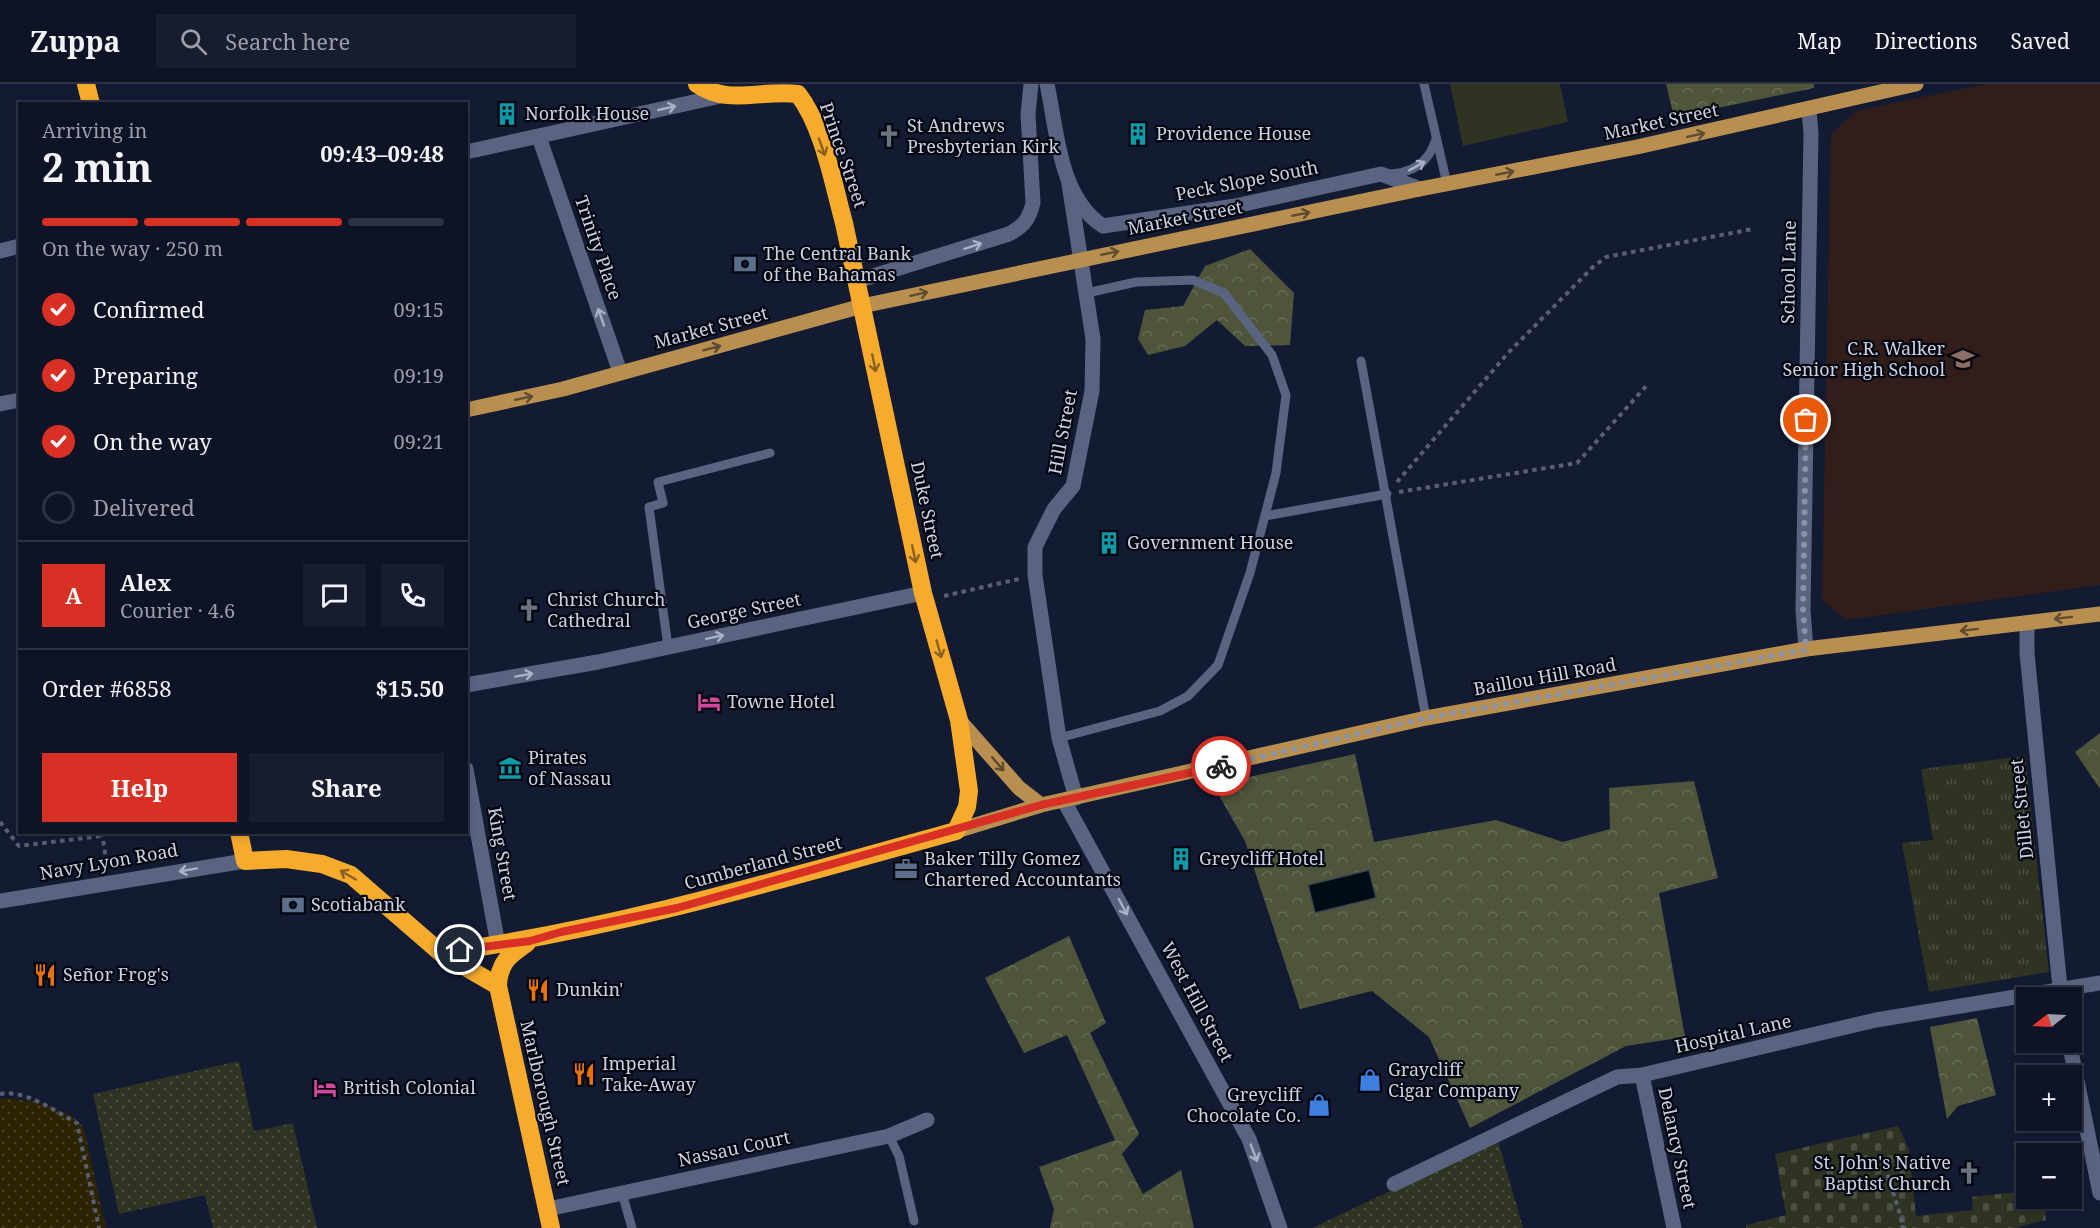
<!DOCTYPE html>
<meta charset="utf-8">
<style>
body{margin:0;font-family:"Noto Serif",serif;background:#171d2e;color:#f1f3f6;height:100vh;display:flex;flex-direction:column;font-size:22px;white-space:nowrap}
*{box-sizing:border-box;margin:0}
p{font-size:20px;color:#9b9ea7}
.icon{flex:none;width:33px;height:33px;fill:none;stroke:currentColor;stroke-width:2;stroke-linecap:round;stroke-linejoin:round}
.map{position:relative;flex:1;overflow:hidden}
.panel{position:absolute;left:18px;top:18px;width:450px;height:732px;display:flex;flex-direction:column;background:#0e1426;border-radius:0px;box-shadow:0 3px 9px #0003,0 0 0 2px #2e3343}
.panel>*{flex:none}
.needle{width:39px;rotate:252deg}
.buttons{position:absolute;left:2016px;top:903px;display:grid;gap:12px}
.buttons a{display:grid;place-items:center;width:66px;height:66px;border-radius:0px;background:#0e1426;box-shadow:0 3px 9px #0003,0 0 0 2px #2e3343;font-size:30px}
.pin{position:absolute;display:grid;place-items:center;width:51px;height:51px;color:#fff;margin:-26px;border:3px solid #fff;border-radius:50%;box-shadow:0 2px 6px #0007}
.courier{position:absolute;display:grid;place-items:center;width:60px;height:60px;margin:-30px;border:4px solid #d93025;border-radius:50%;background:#fff;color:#222;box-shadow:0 2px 8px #0007}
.head em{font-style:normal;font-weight:700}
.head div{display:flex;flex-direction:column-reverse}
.head{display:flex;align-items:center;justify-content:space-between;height:102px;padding:0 24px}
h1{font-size:39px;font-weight:700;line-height:45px}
.bar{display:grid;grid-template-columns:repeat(4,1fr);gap:9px 6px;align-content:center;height:72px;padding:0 24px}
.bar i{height:8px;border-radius:4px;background:#2e3343}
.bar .current{background:#d93025}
.bar p{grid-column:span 4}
.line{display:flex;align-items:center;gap:15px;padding:0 24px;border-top:2px solid #2e3343}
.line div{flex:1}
.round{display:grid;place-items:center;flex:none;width:63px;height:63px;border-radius:0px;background:#171d2e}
ol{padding:0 24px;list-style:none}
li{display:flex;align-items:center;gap:18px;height:66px}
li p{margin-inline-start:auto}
li .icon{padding:6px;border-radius:50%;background:#d93025;color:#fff;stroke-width:4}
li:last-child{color:#9b9ea7}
li i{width:33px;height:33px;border:3px solid #2e3343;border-radius:50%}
.cta{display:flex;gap:12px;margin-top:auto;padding:12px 24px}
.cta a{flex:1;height:69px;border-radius:0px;background:#d93025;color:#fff;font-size:24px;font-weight:700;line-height:69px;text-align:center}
.cta a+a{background:#171d2e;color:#f1f3f6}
header{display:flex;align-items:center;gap:36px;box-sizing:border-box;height:84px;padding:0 30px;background:#0e1426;border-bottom:2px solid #2e3343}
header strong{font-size:28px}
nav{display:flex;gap:33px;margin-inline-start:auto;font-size:21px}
.search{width:420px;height:54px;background:#171d2e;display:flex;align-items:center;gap:15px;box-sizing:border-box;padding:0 21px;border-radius:0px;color:#9b9ea7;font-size:22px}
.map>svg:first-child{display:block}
.education{fill:#311e1b}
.grass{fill:url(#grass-tufts)}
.forest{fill:url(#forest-crowns)}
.sand{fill:url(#sand-dots)}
.cemetery{fill:url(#cemetery-stones)}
.garden{fill:url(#garden-dots)}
.pitch{fill:#2f3322}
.water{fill:#000c14;stroke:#3d4752;stroke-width:1.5}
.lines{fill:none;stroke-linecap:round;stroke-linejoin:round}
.path{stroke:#596075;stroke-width:4;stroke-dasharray:4.5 4.5;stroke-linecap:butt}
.lane{stroke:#5a6481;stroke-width:9}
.street{stroke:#5a6481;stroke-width:15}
.secondary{stroke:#5a6481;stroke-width:15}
.primary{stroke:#b88f4f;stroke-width:15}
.highway{stroke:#f7ab2d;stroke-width:18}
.oneway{stroke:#aab1c6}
.oneway2{stroke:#5e4b30}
.oneway3{stroke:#8a6120}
.done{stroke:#8b92a5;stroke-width:6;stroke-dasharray:0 10.8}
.route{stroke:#d93025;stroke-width:8}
.labels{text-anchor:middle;stroke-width:4.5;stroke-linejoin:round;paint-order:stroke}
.poi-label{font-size:18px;fill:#ccd2e3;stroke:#040710;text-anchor:start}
.street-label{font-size:18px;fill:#ccd2e3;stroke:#040710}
</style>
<header>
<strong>Zuppa</strong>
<div class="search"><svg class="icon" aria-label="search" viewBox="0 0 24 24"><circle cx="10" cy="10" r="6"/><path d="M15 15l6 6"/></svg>Search here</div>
<nav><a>Map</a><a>Directions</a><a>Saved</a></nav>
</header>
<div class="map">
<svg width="2100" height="1144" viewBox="0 0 2100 1144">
<defs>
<pattern id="grass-tufts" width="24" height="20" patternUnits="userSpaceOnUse" patternTransform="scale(1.5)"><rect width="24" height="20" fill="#2f3322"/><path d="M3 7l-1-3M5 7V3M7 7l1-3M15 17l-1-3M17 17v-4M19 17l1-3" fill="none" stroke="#4c5042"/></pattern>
<pattern id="forest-crowns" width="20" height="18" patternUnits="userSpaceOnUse" patternTransform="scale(1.5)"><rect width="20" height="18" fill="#4e553b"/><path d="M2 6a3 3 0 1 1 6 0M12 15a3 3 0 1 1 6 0" fill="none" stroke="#666d57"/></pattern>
<pattern id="sand-dots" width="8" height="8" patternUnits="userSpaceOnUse" patternTransform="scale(1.5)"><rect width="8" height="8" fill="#2b2302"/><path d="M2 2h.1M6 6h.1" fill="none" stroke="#494227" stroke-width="1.8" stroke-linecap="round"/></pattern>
<pattern id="cemetery-stones" width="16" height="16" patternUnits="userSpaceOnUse" patternTransform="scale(1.5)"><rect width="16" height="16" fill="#2f3322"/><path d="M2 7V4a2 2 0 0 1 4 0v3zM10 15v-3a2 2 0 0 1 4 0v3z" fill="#4c5042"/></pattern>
<pattern id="garden-dots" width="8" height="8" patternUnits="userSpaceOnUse" patternTransform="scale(1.5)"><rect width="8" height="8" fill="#2f3322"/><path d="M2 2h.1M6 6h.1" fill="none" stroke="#4c5042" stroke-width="1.8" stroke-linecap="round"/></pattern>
</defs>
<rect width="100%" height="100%" fill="#131b33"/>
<path class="education" d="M 1985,0 L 2100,0 L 2100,501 L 1846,536 L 1822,516 L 1831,50 L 1856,27 Z"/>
<path class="grass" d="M 2025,672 L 2049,888 L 1929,908 L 1902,759 L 1933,756 L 1921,685 Z"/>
<path class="forest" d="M 1666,0 L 1814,0 L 1814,4 L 1674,33 Z
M 1250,165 L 1294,209 L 1290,261 L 1245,262 L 1217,236 L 1185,262 L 1148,271 L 1138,255 L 1145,226 L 1183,222 L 1205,182 Z
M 2100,649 L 2100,705 L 2075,668 Z
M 1355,670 L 1374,758 L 1496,736 L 1563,758 L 1610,745 L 1609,704 L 1694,697 L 1718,794 L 1659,809 L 1685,953 L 1626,962 L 1470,1044 L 1429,953 L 1372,907 L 1300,925 L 1245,757 L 1213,701 Z
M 1069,852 L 1106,939 L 1090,949 L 1139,1050 L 1122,1070 L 1143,1110 L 1181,1086 L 1194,1144 L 1050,1144 L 1054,1125 L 1039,1083 L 1115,1056 L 1067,951 L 1024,969 L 985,894 Z
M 1977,934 L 1996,1011 L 1958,1022 L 1947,1035 L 1930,943 Z"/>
<path class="sand" d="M 5,1014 L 40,1018 L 72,1032 L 84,1044 L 106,1144 L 0,1144 L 0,1016 Z"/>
<path class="cemetery" d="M 1898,1042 L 1909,1065 L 1916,1132 L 1973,1126 L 1972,1113 L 2026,1107 L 2026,1114 L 2044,1115 L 2046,1136 L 2015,1144 L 1746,1144 L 1746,1141 L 1786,1131 L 1775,1070 Z"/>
<path class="garden" d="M 239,977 L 254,1047 L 293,1039 L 317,1144 L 213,1144 L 205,1111 L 119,1130 L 93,1010 Z
M 1498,1056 L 1523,1144 L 1312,1144 Z"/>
<path class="pitch" d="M 1450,0 L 1560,0 L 1568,38 L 1463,62 Z"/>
<path class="water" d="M 1369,786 L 1376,814 L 1315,829 L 1308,801 Z"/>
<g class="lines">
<path class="path" d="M 1397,398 L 1508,269 L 1593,183 L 1606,173 L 1753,145
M 1399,408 L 1577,379 L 1649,299
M 944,512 L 1019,495
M 0,738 L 19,762 L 101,752
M 102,748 L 107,783
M 0,1010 C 25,1005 56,1028 77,1039 L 99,1144
M 1885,1082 L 1904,1143 L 1899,1144"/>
<path class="lane" d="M 1424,0 L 1447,100
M 1386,90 C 1412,90 1429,79 1436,55
M 1361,277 L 1426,634
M 1265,432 L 1387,410
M 668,563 L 649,423 L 663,419 L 658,398 L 770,369
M 1059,654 L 1160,627 L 1188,612 L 1218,581 L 1250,489 L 1276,389 L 1286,311 L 1272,271 L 1224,209 L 1193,196 L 1136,198 L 1087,209
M 889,1052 L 899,1072 L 914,1137
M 622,1109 L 632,1144"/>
<path class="street" d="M 1069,100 L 1093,255 L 1092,307 L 1073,402 L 1054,425 L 1035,463 L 1035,491 L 1059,654 L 1076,714
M 0,320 L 20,316
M 1806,565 L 1803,526 L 1811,49 L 1809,26
M 466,685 L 498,861
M 1064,717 L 1249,1055 L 1280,1144
M 1642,991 L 1674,1144
M 1394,1100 L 1617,993 L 1642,991 L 1876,936 L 2100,899
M 548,1125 L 889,1052 L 927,1036"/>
<path class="secondary" d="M 1047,0 C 1057,46 1059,114 1103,142 L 1235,122 L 1381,90 L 1420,105
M 539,53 L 620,288
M 466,68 L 721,12
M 0,167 L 20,162
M 857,197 L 1009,150 C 1024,142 1029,135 1033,119 L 1028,30 L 1031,0
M 2027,539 L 2027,569 L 2061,914
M 466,601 L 598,578 L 923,509
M 0,817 L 245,777
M 2069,958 L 2100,1109"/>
<path class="primary" d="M 466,326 L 563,305 L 862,222 L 1420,105 L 1637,63 L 1916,0
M 959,636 L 1019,704 L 1041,721
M 956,747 L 1041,721 L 1426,634 L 1806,565 L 2100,530"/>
<path class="highway" d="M 86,0 L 91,20
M 239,748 L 245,777 L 286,775 L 322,780 L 351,791 L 441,869 L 498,902
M 527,859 C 508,872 499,879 498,902 L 551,1144
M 441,869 C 616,845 786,794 956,747 L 967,723 L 969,707 L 959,636 L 923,509 L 844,139 C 833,99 823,42 798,10 C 761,5 729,22 697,0"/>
</g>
<defs><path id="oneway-shaft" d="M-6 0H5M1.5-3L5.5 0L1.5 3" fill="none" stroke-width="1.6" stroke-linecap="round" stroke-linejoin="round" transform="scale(1.5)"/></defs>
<g class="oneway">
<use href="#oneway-shaft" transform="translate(667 24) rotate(-13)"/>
<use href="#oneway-shaft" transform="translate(1417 82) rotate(-29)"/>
<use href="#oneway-shaft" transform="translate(973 162) rotate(-18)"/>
<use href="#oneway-shaft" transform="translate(601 233) rotate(-109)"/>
<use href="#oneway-shaft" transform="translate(715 553) rotate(-12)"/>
<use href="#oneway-shaft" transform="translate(524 591) rotate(-10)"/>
<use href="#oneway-shaft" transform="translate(188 786) rotate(170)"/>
<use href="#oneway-shaft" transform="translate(1123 823) rotate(62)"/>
<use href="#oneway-shaft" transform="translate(1254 1069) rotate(69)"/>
</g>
<g class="oneway2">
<use href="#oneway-shaft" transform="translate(1696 51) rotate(-12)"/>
<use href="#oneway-shaft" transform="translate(1505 89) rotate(-11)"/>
<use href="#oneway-shaft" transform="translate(1301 130) rotate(-11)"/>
<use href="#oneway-shaft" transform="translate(1110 169) rotate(-12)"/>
<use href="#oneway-shaft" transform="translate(919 210) rotate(-12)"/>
<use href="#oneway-shaft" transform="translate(712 264) rotate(-15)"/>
<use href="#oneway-shaft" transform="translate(524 314) rotate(-12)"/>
<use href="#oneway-shaft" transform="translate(2063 534) rotate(173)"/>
<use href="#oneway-shaft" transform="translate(1969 546) rotate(173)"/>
<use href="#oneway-shaft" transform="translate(998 680) rotate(49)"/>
</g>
<g class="oneway3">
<use href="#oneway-shaft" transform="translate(822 63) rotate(70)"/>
<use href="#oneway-shaft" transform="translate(874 279) rotate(78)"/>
<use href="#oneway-shaft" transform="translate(914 470) rotate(78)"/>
<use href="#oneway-shaft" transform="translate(939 565) rotate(74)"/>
<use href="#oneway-shaft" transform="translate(348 791) rotate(-150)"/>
</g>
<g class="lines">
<path class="done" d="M 1221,682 L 1426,634 L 1806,566 L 1803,526 L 1806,336"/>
<path class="route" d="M 460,866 L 530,857 L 561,848 L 677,824 L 1041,721 L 1221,682"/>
</g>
<defs>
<g id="building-bare" transform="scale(1.8)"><path d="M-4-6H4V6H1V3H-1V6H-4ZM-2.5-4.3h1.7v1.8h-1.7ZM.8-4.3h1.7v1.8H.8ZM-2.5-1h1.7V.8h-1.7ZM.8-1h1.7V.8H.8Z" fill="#0f9aa8" stroke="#040710" stroke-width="2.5" paint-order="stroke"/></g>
<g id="church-bare" transform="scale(1.8)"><path d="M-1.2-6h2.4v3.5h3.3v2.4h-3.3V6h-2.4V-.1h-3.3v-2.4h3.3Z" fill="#6b7280" stroke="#040710" stroke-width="2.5" paint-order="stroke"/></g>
<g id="bank-bare" transform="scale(1.8)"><path d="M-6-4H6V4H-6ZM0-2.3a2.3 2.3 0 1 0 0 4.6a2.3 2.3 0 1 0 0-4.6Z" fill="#5c6f8a" stroke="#040710" stroke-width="2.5" paint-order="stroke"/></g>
<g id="school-bare" transform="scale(1.8)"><path d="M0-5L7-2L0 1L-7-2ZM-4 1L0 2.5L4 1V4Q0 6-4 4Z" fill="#8d6e63" stroke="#040710" stroke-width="2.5" paint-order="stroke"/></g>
<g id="hotel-bare" transform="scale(1.8)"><path d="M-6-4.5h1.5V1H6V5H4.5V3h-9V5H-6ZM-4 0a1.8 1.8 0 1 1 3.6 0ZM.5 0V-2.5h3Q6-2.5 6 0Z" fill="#d1479c" stroke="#040710" stroke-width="2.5" paint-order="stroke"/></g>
<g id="museum-bare" transform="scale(1.8)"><path d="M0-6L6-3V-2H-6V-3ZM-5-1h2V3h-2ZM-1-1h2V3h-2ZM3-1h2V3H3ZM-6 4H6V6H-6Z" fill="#0f9aa8" stroke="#040710" stroke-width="2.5" paint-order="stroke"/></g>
<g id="office-bare" transform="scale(1.8)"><path d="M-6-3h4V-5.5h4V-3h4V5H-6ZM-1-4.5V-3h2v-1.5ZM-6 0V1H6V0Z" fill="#5c6f8a" stroke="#040710" stroke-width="2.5" paint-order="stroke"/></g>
<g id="restaurant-bare" transform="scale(1.8)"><path d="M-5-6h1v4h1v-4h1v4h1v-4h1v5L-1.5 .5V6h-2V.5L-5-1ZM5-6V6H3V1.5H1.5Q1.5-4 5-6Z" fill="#e8710a" stroke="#040710" stroke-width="2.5" paint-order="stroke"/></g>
<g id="shop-bare" transform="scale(1.8)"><path d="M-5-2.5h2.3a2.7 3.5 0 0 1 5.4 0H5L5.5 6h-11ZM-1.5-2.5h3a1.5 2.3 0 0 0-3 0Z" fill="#3f7fe0" stroke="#040710" stroke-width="2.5" paint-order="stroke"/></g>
</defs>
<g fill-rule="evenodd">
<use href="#building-bare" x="507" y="30"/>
<use href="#building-bare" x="1138" y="50"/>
<use href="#church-bare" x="889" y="52"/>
<use href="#bank-bare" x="745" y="180"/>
<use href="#school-bare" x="1963" y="275"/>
<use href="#building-bare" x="1109" y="459"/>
<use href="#church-bare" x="529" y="526"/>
<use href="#hotel-bare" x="709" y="618"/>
<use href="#museum-bare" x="510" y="684"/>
<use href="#building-bare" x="1181" y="775"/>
<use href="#office-bare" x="906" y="785"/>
<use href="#bank-bare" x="293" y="821"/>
<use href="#restaurant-bare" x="45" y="891"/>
<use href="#restaurant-bare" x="538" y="906"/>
<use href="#restaurant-bare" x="584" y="990"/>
<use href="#shop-bare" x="1370" y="996"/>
<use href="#hotel-bare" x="325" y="1004"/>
<use href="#shop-bare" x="1319" y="1021"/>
<use href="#church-bare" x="1969" y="1089"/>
</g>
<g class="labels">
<g class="poi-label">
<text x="525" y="36">Norfolk House</text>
<text x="907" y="48">St Andrews<tspan x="907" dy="21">Presbyterian Kirk</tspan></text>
<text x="1156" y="56">Providence House</text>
<text x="763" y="176">The Central Bank<tspan x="763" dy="21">of the Bahamas</tspan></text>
<text x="1945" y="271" text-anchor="end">C.R. Walker<tspan x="1945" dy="21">Senior High School</tspan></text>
<text x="1127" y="465">Government House</text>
<text x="547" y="522">Christ Church<tspan x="547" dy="21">Cathedral</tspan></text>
<text x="727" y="624">Towne Hotel</text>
<text x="528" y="680">Pirates<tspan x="528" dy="21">of Nassau</tspan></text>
<text x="924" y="781">Baker Tilly Gomez<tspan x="924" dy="21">Chartered Accountants</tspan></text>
<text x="1199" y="781">Greycliff Hotel</text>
<text x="311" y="827">Scotiabank</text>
<text x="63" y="897">Señor Frog's</text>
<text x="556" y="912">Dunkin'</text>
<text x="602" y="986">Imperial<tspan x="602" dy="21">Take-Away</tspan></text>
<text x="1388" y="992">Graycliff<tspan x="1388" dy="21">Cigar Company</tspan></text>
<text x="343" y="1010">British Colonial</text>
<text x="1301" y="1017" text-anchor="end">Greycliff<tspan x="1301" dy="21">Chocolate Co.</tspan></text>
<text x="1951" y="1085" text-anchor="end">St. John's Native<tspan x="1951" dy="21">Baptist Church</tspan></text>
</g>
<g class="street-label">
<text transform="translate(1661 38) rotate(-12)" y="6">Market Street</text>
<text transform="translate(843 71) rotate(71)" y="6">Prince Street</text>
<text transform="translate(1247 97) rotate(-11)" y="6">Peck Slope South</text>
<text transform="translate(1185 134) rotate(-11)" y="6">Market Street</text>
<text transform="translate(598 164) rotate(71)" y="6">Trinity Place</text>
<text transform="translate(1789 188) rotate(-89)" y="6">School Lane</text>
<text transform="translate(711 244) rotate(-15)" y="6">Market Street</text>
<text transform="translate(1063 348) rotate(-79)" y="6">Hill Street</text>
<text transform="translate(927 426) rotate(78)" y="6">Duke Street</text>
<text transform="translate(744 527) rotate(-12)" y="6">George Street</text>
<text transform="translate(1545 593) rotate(-10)" y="6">Baillou Hill Road</text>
<text transform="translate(2022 725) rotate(-96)" y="6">Dillet Street</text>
<text transform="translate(502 770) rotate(80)" y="6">King Street</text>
<text transform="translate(109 778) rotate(-10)" y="6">Navy Lyon Road</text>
<text transform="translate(763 779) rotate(-15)" y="6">Cumberland Street</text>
<text transform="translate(1197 918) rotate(62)" y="6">West Hill Street</text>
<text transform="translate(1733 950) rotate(-13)" y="6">Hospital Lane</text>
<text transform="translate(545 1019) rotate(77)" y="6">Marlborough Street</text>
<text transform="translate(1677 1064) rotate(78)" y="6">Delancy Street</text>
<text transform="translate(734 1065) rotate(-12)" y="6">Nassau Court</text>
</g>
</g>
</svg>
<div class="buttons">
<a><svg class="needle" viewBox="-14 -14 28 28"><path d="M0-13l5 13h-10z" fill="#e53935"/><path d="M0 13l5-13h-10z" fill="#9b9ea7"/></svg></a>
<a>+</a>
<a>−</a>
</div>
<div class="pin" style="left:1806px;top:336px;background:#ea580c"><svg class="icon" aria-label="bag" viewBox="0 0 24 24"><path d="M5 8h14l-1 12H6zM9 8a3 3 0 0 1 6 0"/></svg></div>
<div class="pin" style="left:460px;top:866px;background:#1f2937"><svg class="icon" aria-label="home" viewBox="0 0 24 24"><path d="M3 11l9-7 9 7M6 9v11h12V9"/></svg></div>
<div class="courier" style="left:1221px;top:682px"><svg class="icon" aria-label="bike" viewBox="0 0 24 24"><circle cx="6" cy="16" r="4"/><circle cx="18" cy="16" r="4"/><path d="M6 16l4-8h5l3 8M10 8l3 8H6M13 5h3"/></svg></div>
<section class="panel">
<div class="head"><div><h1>2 min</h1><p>Arriving in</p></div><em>09:43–09:48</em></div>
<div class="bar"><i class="current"></i><i class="current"></i><i class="current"></i><i></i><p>On the way · 250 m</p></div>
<ol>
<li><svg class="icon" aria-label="check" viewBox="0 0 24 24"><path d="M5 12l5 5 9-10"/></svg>Confirmed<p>09:15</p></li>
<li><svg class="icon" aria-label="check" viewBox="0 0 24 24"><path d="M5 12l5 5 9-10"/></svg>Preparing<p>09:19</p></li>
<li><svg class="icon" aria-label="check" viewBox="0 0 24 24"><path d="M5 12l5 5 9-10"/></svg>On the way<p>09:21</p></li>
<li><i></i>Delivered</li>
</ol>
<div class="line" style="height:108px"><b class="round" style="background:#d93025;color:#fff">A</b><div><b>Alex</b><p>Courier · 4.6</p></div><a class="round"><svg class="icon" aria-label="chat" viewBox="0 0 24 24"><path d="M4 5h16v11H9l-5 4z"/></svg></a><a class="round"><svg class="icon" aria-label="phone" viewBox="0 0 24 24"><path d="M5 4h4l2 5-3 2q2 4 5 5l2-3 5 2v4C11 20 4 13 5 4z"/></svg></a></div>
<div class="line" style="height:78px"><div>Order #6858</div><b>$15.50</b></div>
<div class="cta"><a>Help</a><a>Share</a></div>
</section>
</div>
